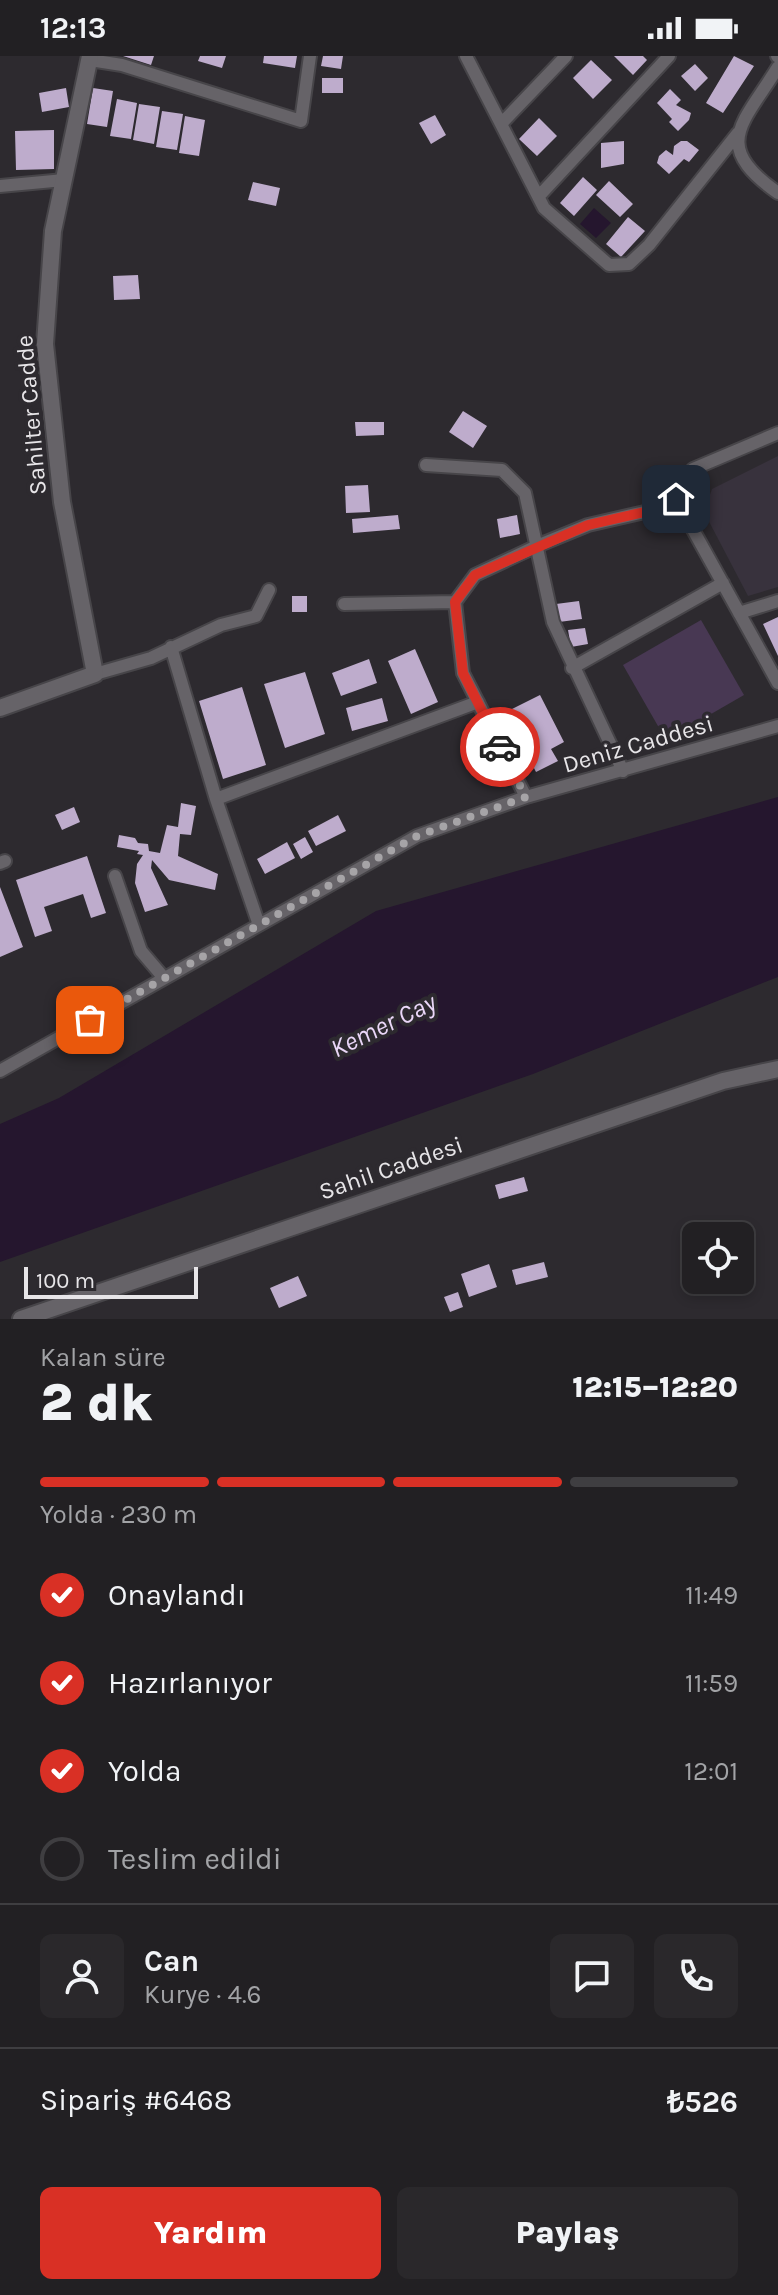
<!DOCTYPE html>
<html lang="tr">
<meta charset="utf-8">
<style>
body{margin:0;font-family:Karla,sans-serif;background:#2a282b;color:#f1f3f6;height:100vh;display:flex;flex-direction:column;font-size:30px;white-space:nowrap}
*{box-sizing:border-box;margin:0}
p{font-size:26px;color:#a2a3a6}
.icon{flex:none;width:44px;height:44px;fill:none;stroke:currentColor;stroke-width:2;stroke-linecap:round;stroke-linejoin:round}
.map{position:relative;height:1263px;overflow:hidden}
.sheet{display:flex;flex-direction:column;background:#222023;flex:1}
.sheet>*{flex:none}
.buttons{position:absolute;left:682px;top:1166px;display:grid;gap:16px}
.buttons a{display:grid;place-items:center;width:72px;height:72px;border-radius:12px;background:#222023;box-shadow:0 4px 12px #0003,0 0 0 2px #3f3e41;font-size:40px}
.scale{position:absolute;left:24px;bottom:20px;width:174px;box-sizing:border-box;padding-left:8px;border:4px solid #e7e5e8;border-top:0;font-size:22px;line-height:28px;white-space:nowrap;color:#e7e5e8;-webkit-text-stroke:6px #2d2a2f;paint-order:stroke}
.pin{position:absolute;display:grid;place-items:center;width:68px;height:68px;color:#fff;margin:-34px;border-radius:16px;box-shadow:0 4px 12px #0006}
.courier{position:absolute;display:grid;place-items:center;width:80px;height:80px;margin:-40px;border:6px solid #d93025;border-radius:50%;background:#fff;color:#222;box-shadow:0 2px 10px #0007}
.head em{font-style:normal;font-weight:800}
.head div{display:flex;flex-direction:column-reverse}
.head{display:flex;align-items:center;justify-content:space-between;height:136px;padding:0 40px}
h1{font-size:52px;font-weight:800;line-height:60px}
.bar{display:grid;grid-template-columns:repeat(4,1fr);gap:12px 8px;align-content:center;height:96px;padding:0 40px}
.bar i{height:10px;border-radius:6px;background:#3f3e41}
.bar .current{background:#d93025}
.bar p{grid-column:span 4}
.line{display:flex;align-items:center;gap:20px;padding:0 40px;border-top:2px solid #3f3e41}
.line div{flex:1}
.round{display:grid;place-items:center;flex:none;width:84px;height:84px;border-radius:12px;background:#2a282b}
ol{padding:0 40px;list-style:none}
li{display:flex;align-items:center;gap:24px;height:88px}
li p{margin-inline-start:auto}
li .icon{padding:8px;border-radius:50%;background:#d93025;color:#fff;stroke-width:4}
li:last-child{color:#a2a3a6}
li i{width:44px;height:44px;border:4px solid #3f3e41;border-radius:50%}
.cta{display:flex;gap:16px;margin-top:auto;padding:16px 40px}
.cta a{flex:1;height:92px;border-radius:12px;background:#d93025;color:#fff;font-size:32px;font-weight:800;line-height:92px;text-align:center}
.cta a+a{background:#2a282b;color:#f1f3f6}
.status{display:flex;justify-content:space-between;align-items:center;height:56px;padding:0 40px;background:#222023;direction:ltr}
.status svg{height:22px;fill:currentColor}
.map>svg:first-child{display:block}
.built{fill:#38323d}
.green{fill:#483853}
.water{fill:#25162e}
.building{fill:#beaccc}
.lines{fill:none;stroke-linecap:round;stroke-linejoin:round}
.minor-casing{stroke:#474549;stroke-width:16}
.tertiary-casing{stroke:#474549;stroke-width:20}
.minor{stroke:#666368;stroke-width:12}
.tertiary{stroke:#666368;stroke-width:16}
.done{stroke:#a6a4a7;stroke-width:8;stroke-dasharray:0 14.4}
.route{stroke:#d93025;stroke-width:10}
.labels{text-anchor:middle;stroke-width:8;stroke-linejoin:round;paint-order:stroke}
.street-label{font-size:24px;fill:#e7e5e8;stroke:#2d2a2f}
.water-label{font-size:26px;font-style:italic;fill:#ead7f8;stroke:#2d2a2f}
</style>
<div class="status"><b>12:13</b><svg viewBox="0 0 49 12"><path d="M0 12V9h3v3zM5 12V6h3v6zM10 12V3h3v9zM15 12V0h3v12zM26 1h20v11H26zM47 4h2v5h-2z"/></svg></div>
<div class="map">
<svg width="778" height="1263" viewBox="0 0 778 1263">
<rect width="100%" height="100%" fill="#2d2a2f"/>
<path class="built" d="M 778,400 L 778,531 L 748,540 L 704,456 L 712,433 Z"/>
<path class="green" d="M 701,564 L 744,639 L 666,684 L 623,609 Z"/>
<path class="water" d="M 594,152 L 611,167 L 596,182 L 580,168 Z
M 778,741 L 778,921 L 533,1018 L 0,1206 L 0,1068 L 59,1042 L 376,855 Z"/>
<path class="building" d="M 123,0 L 154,0 L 151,9 Z
M 200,0 L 226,0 L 222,12 L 198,5 Z
M 264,0 L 297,0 L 295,12 L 263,7 Z
M 323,0 L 343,0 L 341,13 L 321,10 Z
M 614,0 L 643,0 L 647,4 L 633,19 Z
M 734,0 L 754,10 L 723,57 L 706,47 Z
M 591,4 L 612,24 L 593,43 L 573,22 Z
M 695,8 L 708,22 L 695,35 L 681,20 Z
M 322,22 L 343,22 L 343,37 L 322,37 Z
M 66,32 L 69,51 L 42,56 L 39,37 Z
M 93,32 L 113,35 L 107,71 L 87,68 Z
M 670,33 L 681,44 L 676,49 L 691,57 L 689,64 L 678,75 L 669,66 L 672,63 L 657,47 Z
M 117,43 L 137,47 L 131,83 L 110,80 Z
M 139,48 L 160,51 L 154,88 L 133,84 Z
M 162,55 L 183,58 L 177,94 L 156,91 Z
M 435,59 L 446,79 L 431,88 L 419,67 Z
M 185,60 L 205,64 L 199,100 L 179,97 Z
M 539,62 L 557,80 L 537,100 L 519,83 Z
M 54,74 L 54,113 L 16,114 L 15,75 Z
M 624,85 L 624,108 L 601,112 L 601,87 Z
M 681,85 L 687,85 L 699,94 L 689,106 L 684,103 L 669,118 L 657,107 L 659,100 L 666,94 L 673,99 L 674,90 Z
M 583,121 L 597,134 L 574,160 L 560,147 Z
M 609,125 L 633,148 L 620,161 L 596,139 Z
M 253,126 L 280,132 L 276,150 L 248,144 Z
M 628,161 L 645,175 L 621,201 L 606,188 Z
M 138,219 L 140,243 L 114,244 L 113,220 Z
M 463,355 L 487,370 L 473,392 L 449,376 Z
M 355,366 L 384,366 L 384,379 L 356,380 Z
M 368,429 L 370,456 L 346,457 L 345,430 Z
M 398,459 L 400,473 L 353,477 L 352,463 Z
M 517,459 L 520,478 L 500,482 L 497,463 Z
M 292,540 L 307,540 L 307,556 L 292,556 Z
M 579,545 L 582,563 L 559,566 L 556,548 Z
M 778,561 L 778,600 L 763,568 Z
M 585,572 L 588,588 L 571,591 L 568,574 Z
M 415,593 L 438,646 L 411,658 L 388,605 Z
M 369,603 L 377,627 L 341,640 L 332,617 Z
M 305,616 L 325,678 L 285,692 L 264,628 Z
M 242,631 L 266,709 L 223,723 L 199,645 Z
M 540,639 L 564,686 L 551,693 L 558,705 L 536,716 L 530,704 L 516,711 L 492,663 Z
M 382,642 L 388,665 L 352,675 L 346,652 Z
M 181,747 L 196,750 L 191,779 L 180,778 L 178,800 L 218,818 L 215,834 L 169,824 L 152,804 L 151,812 L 168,849 L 145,856 L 135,827 L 137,808 L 143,799 L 137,798 L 139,795 L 117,791 L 119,779 L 135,782 L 138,787 L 148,788 L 149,795 L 160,797 L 167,769 L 178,771 Z
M 74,751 L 80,766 L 62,774 L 55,759 Z
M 338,759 L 346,775 L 316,790 L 308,775 Z
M 305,781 L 313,796 L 301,803 L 293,788 Z
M 287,786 L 295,802 L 265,818 L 257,803 Z
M 87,800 L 106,857 L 91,862 L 83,838 L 44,851 L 52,875 L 35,881 L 16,824 Z
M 0,831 L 23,891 L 0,901 Z
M 524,1121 L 528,1135 L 499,1143 L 495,1129 Z
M 544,1206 L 548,1221 L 516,1229 L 512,1214 Z
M 489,1208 L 497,1231 L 469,1241 L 461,1218 Z
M 298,1220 L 307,1240 L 279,1252 L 270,1232 Z
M 458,1236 L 463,1251 L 450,1256 L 444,1241 Z"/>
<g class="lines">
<g class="minor-casing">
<path id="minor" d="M 466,0 L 501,68
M 566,0 L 501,68 L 544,152 L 609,209 L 629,208 L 649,189 L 738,77
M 777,0 L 778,1
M 90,4 L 122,9 L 301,65 L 310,0
M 778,11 C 743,68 710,89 778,137
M 0,130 L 64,124
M 540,139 L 669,0
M 778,377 L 693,413 L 676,443 L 778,627
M 426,409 L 502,414 L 525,437 L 553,566 L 623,715
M 455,546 L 475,519 L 539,489 L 588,469 L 649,455 L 676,443
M 344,548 L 455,546 L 463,617 L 526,741
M 739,557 L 778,545
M 171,591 L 216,743 L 259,869
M 572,612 L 723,527
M 95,618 L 151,602 L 221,569 L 256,560 L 269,534
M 216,743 L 478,646
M 0,807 L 5,805
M 115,820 L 141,895 L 164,922
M 0,1015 L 417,780 L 526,741 L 778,670"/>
</g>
<g class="tertiary-casing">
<path id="tertiary" d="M 0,652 L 95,618 L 62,446 L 45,288 L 53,175 L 90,0
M 21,1263 L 723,1025 L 778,1013"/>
</g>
<use href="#minor" class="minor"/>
<use href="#tertiary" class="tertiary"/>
</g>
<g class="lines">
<path class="done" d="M 90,964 L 417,780 L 526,741 L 500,691"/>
<path class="route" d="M 500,691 L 463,617 L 455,546 L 475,519 L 588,469 L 649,455 L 676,443"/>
</g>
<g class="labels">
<g class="street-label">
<text transform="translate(31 359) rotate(-95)" y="8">Sahilter Cadde</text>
<text transform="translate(638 688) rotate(-16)" y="8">Deniz Caddesi</text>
<text transform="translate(391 1112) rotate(-19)" y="8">Sahil Caddesi</text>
</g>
<g class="water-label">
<text transform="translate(383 969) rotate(-26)" y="9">Kemer Cay</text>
</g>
</g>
</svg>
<div class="buttons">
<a><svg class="icon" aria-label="locate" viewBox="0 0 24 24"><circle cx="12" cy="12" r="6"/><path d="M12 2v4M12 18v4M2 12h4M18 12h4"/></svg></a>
</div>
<div class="scale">100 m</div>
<div class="pin" style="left:90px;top:964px;background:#ea580c"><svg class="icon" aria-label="bag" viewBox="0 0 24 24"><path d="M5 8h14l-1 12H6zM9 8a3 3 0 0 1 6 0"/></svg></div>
<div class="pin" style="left:676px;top:443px;background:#1f2937"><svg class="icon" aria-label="home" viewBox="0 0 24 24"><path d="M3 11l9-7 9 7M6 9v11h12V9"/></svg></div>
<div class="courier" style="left:500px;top:691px"><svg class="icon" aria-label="car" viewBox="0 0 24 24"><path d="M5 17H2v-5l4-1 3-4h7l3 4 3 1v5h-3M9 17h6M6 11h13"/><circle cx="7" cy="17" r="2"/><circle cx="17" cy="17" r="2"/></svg></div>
</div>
<section class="sheet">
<div class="head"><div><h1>2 dk</h1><p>Kalan süre</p></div><em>12:15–12:20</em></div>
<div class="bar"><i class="current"></i><i class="current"></i><i class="current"></i><i></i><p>Yolda · 230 m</p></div>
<ol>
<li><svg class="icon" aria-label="check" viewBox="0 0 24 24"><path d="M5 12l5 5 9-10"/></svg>Onaylandı<p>11:49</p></li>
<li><svg class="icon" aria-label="check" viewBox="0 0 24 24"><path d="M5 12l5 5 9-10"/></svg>Hazırlanıyor<p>11:59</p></li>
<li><svg class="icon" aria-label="check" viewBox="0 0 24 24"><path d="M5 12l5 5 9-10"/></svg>Yolda<p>12:01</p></li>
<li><i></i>Teslim edildi</li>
</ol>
<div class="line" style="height:144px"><a class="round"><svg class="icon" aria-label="person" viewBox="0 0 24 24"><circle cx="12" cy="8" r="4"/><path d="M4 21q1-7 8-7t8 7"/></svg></a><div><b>Can</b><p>Kurye · 4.6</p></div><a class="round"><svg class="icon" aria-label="chat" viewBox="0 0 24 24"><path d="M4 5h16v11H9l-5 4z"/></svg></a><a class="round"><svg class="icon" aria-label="phone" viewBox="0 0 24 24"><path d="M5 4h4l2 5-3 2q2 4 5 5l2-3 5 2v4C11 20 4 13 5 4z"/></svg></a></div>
<div class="line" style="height:104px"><div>Sipariş #6468</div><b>₺526</b></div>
<div class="cta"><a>Yardım</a><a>Paylaş</a></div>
</section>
